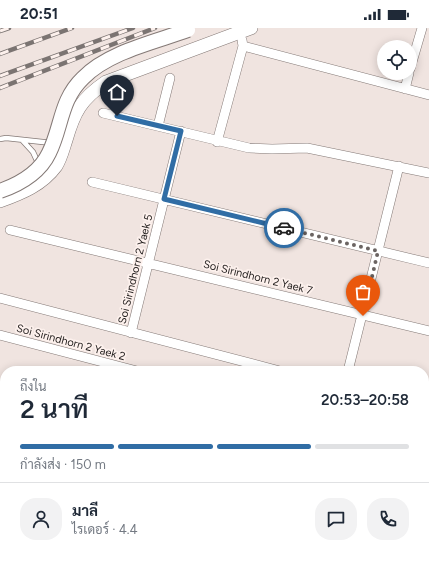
<!DOCTYPE html>
<html lang="th">
<meta charset="utf-8">
<style>
body{margin:0;font-family:Figtree,Sarabun,sans-serif;background:#f2f2f3;color:#1f2937;height:100vh;display:flex;flex-direction:column;font-size:15px;white-space:nowrap}
*{box-sizing:border-box;margin:0}
p{font-size:13px;color:#747a83}
.icon{flex:none;width:22px;height:22px;fill:none;stroke:currentColor;stroke-width:2;stroke-linecap:round;stroke-linejoin:round}
.map{position:relative;flex:1;overflow:hidden}
.panel{position:absolute;left:0px;top:338px;width:429px;height:196px;display:flex;flex-direction:column;background:#fff;border-radius:16px 16px 0 0;box-shadow:0 2px 10px #0003}
.panel>*{flex:none}
.controls{position:absolute;left:377px;top:12px;display:grid;gap:8px}
.controls a{display:grid;place-items:center;width:40px;height:40px;border-radius:50%;background:#fff;box-shadow:0 2px 10px #0003;font-size:20px}
.pin{position:absolute;display:grid;place-items:center;width:34px;height:34px;color:#fff;margin:-41px -17px;border-radius:50% 50% 50% 0;rotate:-45deg;box-shadow:0 0 4px #0007}
.pin .icon{rotate:45deg}
.courier{position:absolute;display:grid;place-items:center;width:40px;height:40px;margin:-20px;border:3px solid #306da5;border-radius:50%;background:#fff;color:#222;box-shadow:0 1px 5px #0007}
.head em{font-style:normal;font-weight:600}
.head div{display:flex;flex-direction:column-reverse}
.head{display:flex;align-items:center;justify-content:space-between;height:68px;padding:0 20px}
h1{font-size:26px;font-weight:600;line-height:30px}
.bar{display:grid;grid-template-columns:repeat(4,1fr);gap:6px 4px;align-content:center;height:48px;padding:0 20px}
.bar i{height:5px;border-radius:3px;background:#e0e1e3}
.bar .on{background:#306da5}
.bar p{grid-column:span 4}
.line{display:flex;align-items:center;gap:10px;padding:0 20px;border-top:1px solid #e0e1e3}
.line div{flex:1}
.round{display:grid;place-items:center;flex:none;width:42px;height:42px;border-radius:16px;background:#f2f2f3}
.status{display:flex;justify-content:space-between;align-items:center;height:28px;padding:0 20px;background:#fff;direction:ltr}
.status svg{height:11px;fill:currentColor}
.map>svg:first-child{display:block}
.building{fill:#cabfbb}
.lines{fill:none;stroke-linecap:round;stroke-linejoin:round}
.service-casing{stroke:#847976;stroke-width:6}
.minor-casing{stroke:#847976;stroke-width:10}
.secondary-casing{stroke:#847976;stroke-width:14}
.primary-casing{stroke:#847976;stroke-width:16}
.service{stroke:#fff;stroke-width:4.5}
.minor{stroke:#fff;stroke-width:9}
.secondary{stroke:#fff;stroke-width:13}
.primary{stroke:#fff;stroke-width:14}
.rail-casing{stroke:#7b7472;stroke-width:4.5}
.rail{stroke:#fdf1ed;stroke-width:3;stroke-dasharray:9;stroke-linecap:butt}
.primary-bridge-casing{stroke:#847976;stroke-width:16;stroke-linecap:butt}
.primary-bridge{stroke:#fff;stroke-width:14}
.done{stroke:#6b6462;stroke-width:4;stroke-dasharray:0 7.2}
.route{stroke:#306da5;stroke-width:5}
.labels{text-anchor:middle;stroke-width:3.5;stroke-linejoin:round;paint-order:stroke}
.street-label{font-size:11px;fill:#231f1e;stroke:#fdf1ed}
</style>
<div class="status"><b>20:51</b><svg viewBox="0 0 49 12"><path d="M0 12V9h3v3zM5 12V6h3v6zM10 12V3h3v9zM15 12V0h3v12zM26 1h20v11H26zM47 4h2v5h-2z"/></svg></div>
<div class="map">
<svg width="429" height="534" viewBox="0 0 429 534">
<rect width="100%" height="100%" fill="#f0e4e0"/>
<path class="building" d="M 0,418 L 5,420 L 5,467 L 0,464 Z"/>
<g class="lines">
<g class="service-casing">
<path id="service" d="M 0,111 L 6,110 L 52,115
M 22,112 L 33,124 L 39,137"/>
</g>
<g class="minor-casing">
<path id="minor" d="M 243,18 L 429,67
M 410,41 L 422,0
M 405,61 L 409,45
M 103,85 L 249,120 L 272,121 L 307,120 L 429,145
M 158,98 L 170,50
M 217,114 L 243,18 L 242,12
M 92,154 L 429,235
M 10,202 L 429,303
M 0,270 L 280,343
M 131,305 L 181,103
M 0,307 L 137,343
M 348,343 L 399,138
M 0,365 L 5,366
M 424,382 L 429,383
M 424,522 L 429,524
M 235,529 L 238,534
M 351,534 L 353,529"/>
</g>
<g class="secondary-casing">
<path id="secondary" d="M 0,173 C 22,165 42,157 56,138 C 61,130 63,121 66,112 C 74,84 81,71 106,54 L 251,0"/>
</g>
<g class="primary-casing">
<path id="primary" d="M 0,504 L 5,505
M 81,529 L 96,534"/>
</g>
<use href="#service" class="service"/>
<use href="#minor" class="minor"/>
<use href="#secondary" class="secondary"/>
<use href="#primary" class="primary"/>
<g class="rail-casing">
<path id="rail" d="M 0,3 L 9,0
M 0,26 L 72,0
M 0,48 L 133,0
M 0,60 L 155,0"/>
</g>
<use href="#rail" class="rail"/>
<g class="primary-bridge-casing">
<path id="primary-bridge" d="M 0,163 C 20,156 40,144 49,125 C 62,99 60,72 83,50 C 108,24 155,14 188,2"/>
</g>
<use href="#primary-bridge" class="primary-bridge"/>
</g>
<g class="lines">
<path class="done" d="M 284,200 L 378,223 L 363,288"/>
<path class="route" d="M 117,88 L 181,103 L 164,171 L 284,200"/>
</g>
<g class="labels">
<g class="street-label">
<text transform="translate(135 241) rotate(-76)" y="4">Soi Sirindhorn 2 Yaek 5</text>
<text transform="translate(258 249) rotate(14)" y="4">Soi Sirindhorn 2 Yaek 7</text>
<text transform="translate(71 314) rotate(15)" y="4">Soi Sirindhorn 2 Yaek 2</text>
</g>
</g>
</svg>
<div class="controls">
<a><svg class="icon" aria-label="locate" viewBox="0 0 24 24"><circle cx="12" cy="12" r="6"/><path d="M12 2v4M12 18v4M2 12h4M18 12h4"/></svg></a>
</div>
<div class="pin" style="left:363px;top:288px;background:#ea580c"><svg class="icon" aria-label="bag" viewBox="0 0 24 24"><path d="M5 8h14l-1 12H6zM9 8a3 3 0 0 1 6 0"/></svg></div>
<div class="pin" style="left:117px;top:88px;background:#1f2937"><svg class="icon" aria-label="home" viewBox="0 0 24 24"><path d="M3 11l9-7 9 7M6 9v11h12V9"/></svg></div>
<div class="courier" style="left:284px;top:200px"><svg class="icon" aria-label="car" viewBox="0 0 24 24"><path d="M5 17H2v-5l4-1 3-4h7l3 4 3 1v5h-3M9 17h6M6 11h13"/><circle cx="7" cy="17" r="2"/><circle cx="17" cy="17" r="2"/></svg></div>
<section class="panel">
<div class="head"><div><h1>2 นาที</h1><p>ถึงใน</p></div><em>20:53–20:58</em></div>
<div class="bar"><i class="on"></i><i class="on"></i><i class="on"></i><i></i><p>กำลังส่ง · 150 m</p></div>
<div class="line" style="height:72px"><a class="round"><svg class="icon" aria-label="person" viewBox="0 0 24 24"><circle cx="12" cy="8" r="4"/><path d="M4 21q1-7 8-7t8 7"/></svg></a><div><b>มาลี</b><p>ไรเดอร์ · 4.4</p></div><a class="round"><svg class="icon" aria-label="chat" viewBox="0 0 24 24"><path d="M4 5h16v11H9l-5 4z"/></svg></a><a class="round"><svg class="icon" aria-label="phone" viewBox="0 0 24 24"><path d="M5 4h4l2 5-3 2q2 4 5 5l2-3 5 2v4C11 20 4 13 5 4z"/></svg></a></div>
</section>
</div>
